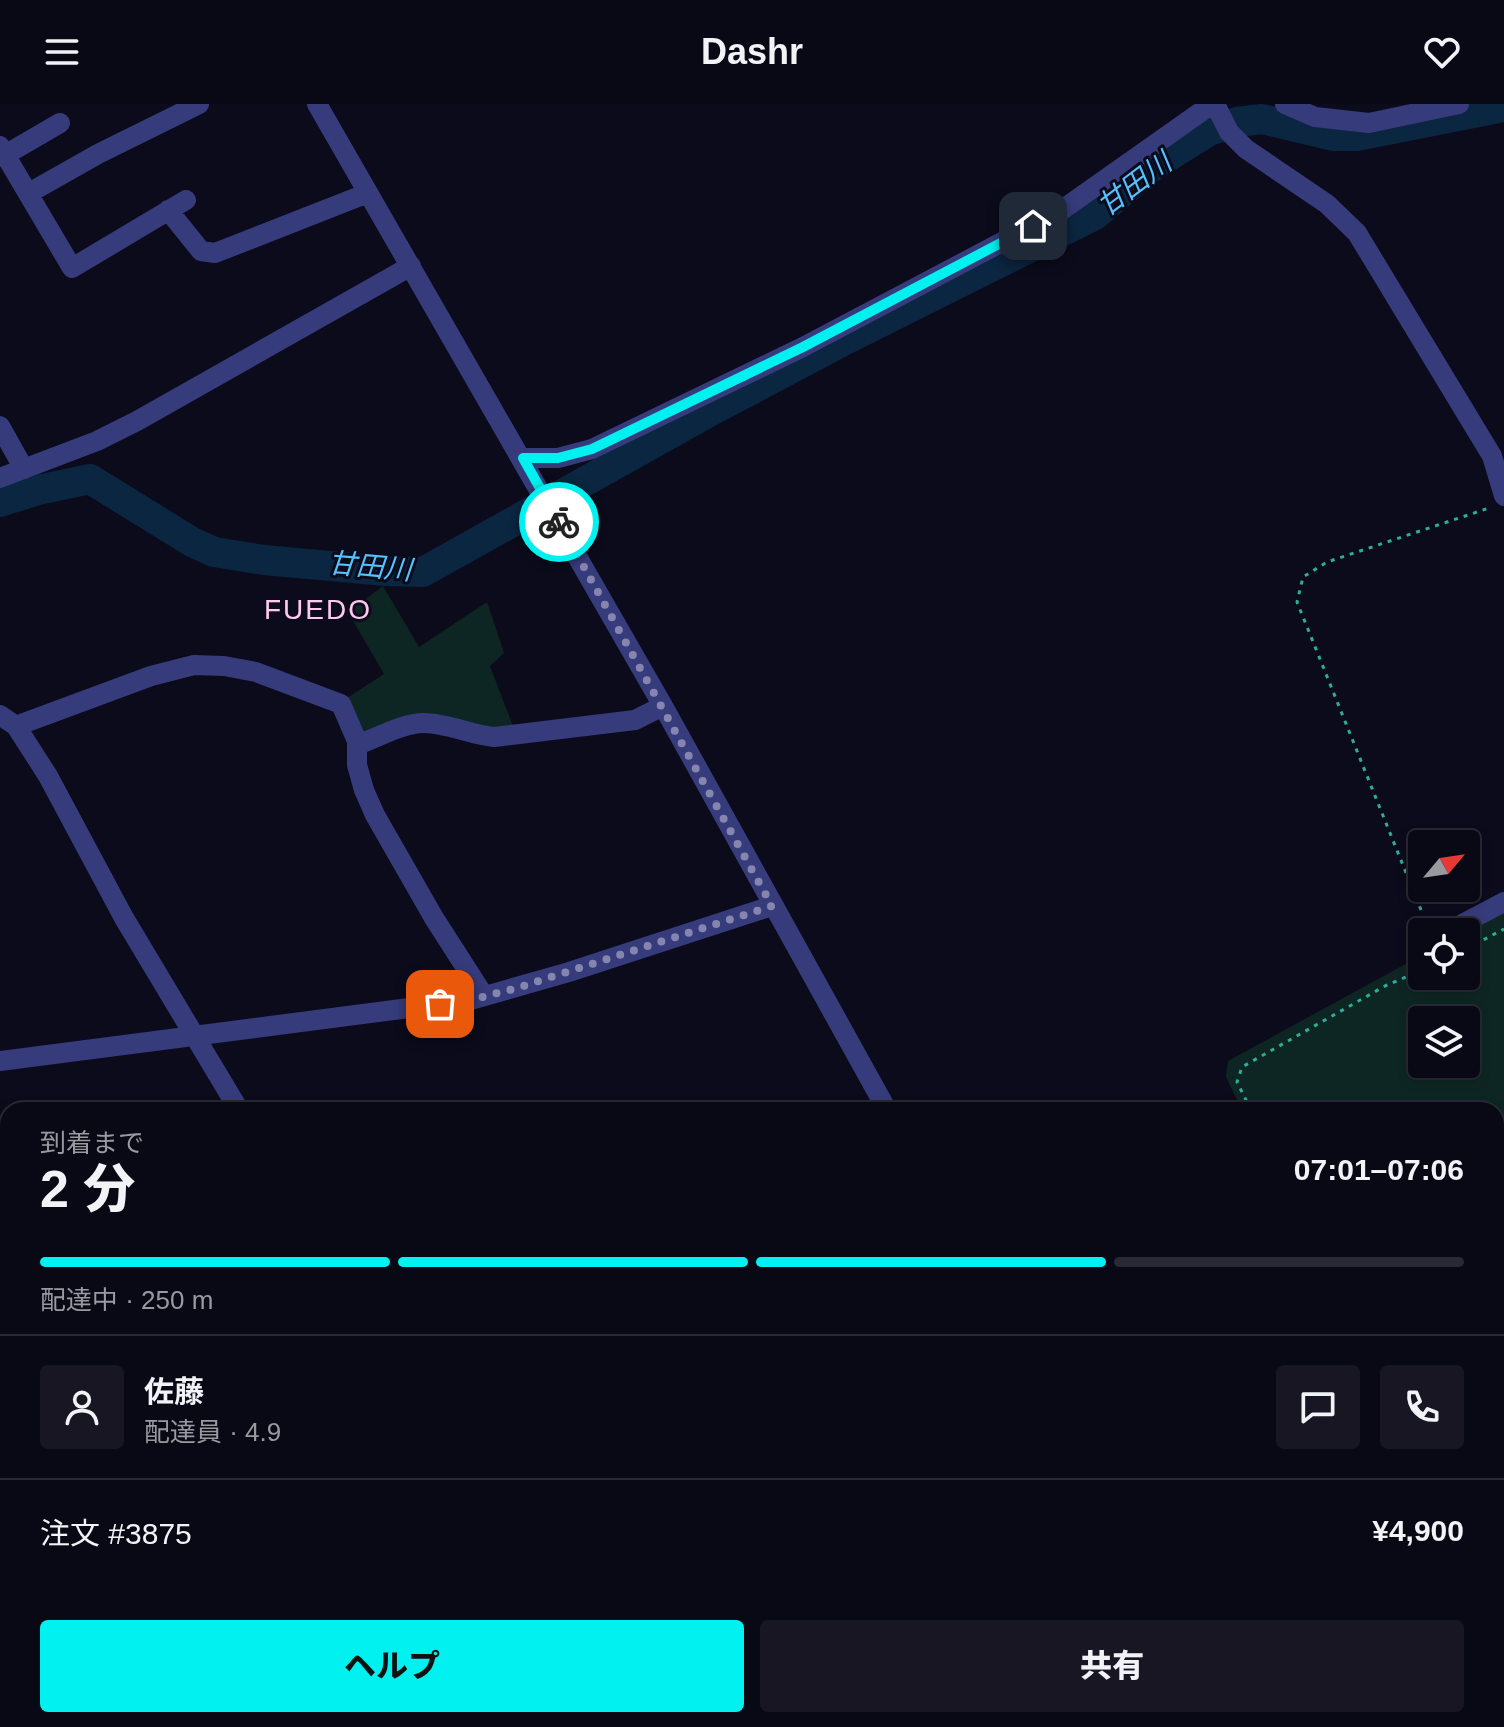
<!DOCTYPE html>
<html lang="ja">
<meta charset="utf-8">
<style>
body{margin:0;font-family:Helvetica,"Noto Sans JP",sans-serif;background:#171622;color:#f1f3f6;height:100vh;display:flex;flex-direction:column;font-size:30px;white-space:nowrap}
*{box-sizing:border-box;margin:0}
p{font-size:26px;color:#999aa0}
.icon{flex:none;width:44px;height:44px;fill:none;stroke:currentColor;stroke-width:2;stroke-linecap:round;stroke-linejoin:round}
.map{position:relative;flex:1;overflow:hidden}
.drawer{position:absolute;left:0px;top:998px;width:1504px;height:626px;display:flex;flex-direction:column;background:#090815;border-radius:24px 24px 0 0;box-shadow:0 4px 12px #0003,0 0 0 2px #292934}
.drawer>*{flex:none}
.needle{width:52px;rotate:61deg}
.tools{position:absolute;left:1408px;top:726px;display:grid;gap:16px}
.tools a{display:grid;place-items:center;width:72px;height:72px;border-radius:8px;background:#090815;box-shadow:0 4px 12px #0003,0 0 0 2px #292934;font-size:40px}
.pin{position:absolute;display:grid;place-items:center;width:68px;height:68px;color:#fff;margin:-34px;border-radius:16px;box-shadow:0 4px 12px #0006}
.courier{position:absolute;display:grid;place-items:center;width:80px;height:80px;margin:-40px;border:6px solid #00f1ef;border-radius:50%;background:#fff;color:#222;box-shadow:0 2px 10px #0007}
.summary em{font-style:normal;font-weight:800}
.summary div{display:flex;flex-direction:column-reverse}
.summary{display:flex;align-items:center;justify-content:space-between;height:136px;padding:0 40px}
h1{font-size:52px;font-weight:800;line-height:60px}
.bar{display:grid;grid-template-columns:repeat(4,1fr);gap:12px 8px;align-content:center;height:96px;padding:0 40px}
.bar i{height:10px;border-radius:6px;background:#292934}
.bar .on{background:#00f1ef}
.bar p{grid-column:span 4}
.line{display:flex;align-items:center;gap:20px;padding:0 40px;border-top:2px solid #292934}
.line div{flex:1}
.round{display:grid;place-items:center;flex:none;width:84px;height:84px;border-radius:8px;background:#171622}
.cta{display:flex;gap:16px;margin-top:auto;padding:16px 40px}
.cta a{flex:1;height:92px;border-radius:8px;background:#00f1ef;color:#111;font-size:32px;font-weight:800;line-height:92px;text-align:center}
.cta a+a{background:#171622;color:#f1f3f6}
header{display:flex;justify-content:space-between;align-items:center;height:104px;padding:0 40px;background:#090815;font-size:36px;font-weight:800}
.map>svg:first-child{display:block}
.green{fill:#0e2623;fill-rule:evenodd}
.water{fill:#0b2640}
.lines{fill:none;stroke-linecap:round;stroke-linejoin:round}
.river{stroke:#0b2640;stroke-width:30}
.path{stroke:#2cae97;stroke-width:3;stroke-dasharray:4 6;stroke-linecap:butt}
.minor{stroke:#363b7c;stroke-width:20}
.done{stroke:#8685b0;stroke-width:8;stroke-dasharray:0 14.4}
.route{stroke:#00f1ef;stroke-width:10}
.labels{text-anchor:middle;stroke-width:6;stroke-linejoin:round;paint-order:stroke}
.water-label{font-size:28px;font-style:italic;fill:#54c3ff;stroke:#0c0b1c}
.neighbourhood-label{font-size:28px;letter-spacing:2px;fill:#ffc8f1;stroke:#0c0b1c}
</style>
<header><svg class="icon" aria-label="menu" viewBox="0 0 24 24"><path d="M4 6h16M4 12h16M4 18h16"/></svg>Dashr<svg class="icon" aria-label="heart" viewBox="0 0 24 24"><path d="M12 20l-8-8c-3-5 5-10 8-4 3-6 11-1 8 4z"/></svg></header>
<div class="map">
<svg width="1504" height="1623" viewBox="0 0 1504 1623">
<rect width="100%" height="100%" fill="#0c0b1c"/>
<path class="green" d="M 383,482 L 419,543 L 487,498 L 504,549 L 490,562 L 514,625 L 365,631 L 347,594 L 384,570 L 348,508 Z
M 1504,806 L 1504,1623 L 1245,1623 L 1241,1616 L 1496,1616 L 1496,1006 L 1242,1006 L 1226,973 L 1228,957 L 1422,851 L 1422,872 L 1466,872 L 1466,828 ZM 1422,916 L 1466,916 L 1466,960 L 1422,960 Z"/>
<path class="water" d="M 1496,1547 L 1504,1573 L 1504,1592 L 1496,1592 Z"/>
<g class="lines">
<path class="river" d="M 0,398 L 38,386 L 90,375 L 192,438 L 214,448 L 264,456 L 386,467 L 423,468 L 711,307 L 847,235 L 1095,111 L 1153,62 L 1209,27 L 1237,18 L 1262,15 L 1333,32 L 1357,32 L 1504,3"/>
<path class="path" d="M 1421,806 L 1297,498 L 1303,473 L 1327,458 L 1489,404
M 1466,845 L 1504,825
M 1424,997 L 1429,1006
M 1251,1006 L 1237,978 L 1242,963 L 1385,882 L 1422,866
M 1496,1130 L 1502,1142
M 1496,1354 L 1504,1349
M 1496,1469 L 1504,1483
M 1360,1616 L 1364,1623"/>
<path class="minor" d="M 317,0 L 663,602 L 887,1006
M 1215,0 L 1229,28 L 1246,45 L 1327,100 L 1357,129 L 1492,352 L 1504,392
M 1285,0 L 1315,13 L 1369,19 L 1459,0
M 0,42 L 72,164 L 186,96
M 5,51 L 60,19
M 29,89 L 98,50 L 199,0
M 168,106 L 201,147 L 215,149 L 368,89
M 0,322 L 24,365
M 523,354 L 558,354 L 592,345 L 803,243 L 1059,108 L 1212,0
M 0,374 L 97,337 L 137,317 L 411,162
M 0,611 L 16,622 L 48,672 L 124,814 L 239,1006
M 16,622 L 151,572 L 194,561 L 224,562 L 256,568 L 341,600 L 357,637 L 357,661 L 364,686 L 375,711 L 434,814 L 484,892
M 357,641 C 377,634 403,619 424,619 C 447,619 471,631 494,633 L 635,616 L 663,602
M 1428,824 L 1429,828
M 1447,828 L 1504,798
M 0,957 L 471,896 L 569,868 L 772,802
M 0,1167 L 8,1181
M 1496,1255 L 1504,1251
M 0,1329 L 8,1325
M 572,1616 L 578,1623
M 624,1616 L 628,1623
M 667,1616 L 671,1623
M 709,1616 L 712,1623
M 752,1616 L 756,1623
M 1232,1616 L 1236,1623"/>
</g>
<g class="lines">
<path class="done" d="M 440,900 L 471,896 L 517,884 L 772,802 L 559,418"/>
<path class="route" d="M 559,418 L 523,354 L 558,354 L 592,345 L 803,243 L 1033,122"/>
</g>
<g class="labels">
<g class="water-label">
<text transform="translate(1134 80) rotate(-37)" y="10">甘田川</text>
<text transform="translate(370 462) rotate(5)" y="10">甘田川</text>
</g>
<g class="neighbourhood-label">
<text x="318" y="515">FUEDO</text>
</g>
</g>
</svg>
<div class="tools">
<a><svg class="needle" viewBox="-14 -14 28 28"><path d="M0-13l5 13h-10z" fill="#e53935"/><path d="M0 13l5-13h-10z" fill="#999aa0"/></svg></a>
<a><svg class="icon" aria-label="locate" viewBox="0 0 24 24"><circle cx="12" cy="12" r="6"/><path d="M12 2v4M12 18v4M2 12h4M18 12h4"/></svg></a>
<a><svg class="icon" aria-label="layers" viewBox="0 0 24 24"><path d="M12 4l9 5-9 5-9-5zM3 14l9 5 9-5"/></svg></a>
</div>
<div class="pin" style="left:440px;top:900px;background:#ea580c"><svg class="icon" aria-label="bag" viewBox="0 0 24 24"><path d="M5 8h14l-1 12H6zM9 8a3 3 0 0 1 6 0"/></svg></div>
<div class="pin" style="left:1033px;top:122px;background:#1f2937"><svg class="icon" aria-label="home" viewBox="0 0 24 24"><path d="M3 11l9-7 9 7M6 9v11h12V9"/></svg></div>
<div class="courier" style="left:559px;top:418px"><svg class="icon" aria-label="bike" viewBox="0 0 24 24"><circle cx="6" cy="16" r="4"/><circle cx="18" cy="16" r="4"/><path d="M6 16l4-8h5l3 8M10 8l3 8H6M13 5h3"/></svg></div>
<section class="drawer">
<div class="summary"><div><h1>2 分</h1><p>到着まで</p></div><em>07:01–07:06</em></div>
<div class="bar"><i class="on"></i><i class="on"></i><i class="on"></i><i></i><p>配達中 · 250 m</p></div>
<div class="line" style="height:144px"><a class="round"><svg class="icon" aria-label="person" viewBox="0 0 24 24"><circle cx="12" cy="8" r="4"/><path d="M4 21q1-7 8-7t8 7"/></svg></a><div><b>佐藤</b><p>配達員 · 4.9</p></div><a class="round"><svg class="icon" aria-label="chat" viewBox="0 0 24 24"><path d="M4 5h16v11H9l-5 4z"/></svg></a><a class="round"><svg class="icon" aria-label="phone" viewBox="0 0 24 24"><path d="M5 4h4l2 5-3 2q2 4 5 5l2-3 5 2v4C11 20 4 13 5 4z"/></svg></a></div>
<div class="line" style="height:104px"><div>注文 #3875</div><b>¥4,900</b></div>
<div class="cta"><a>ヘルプ</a><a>共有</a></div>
</section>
</div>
